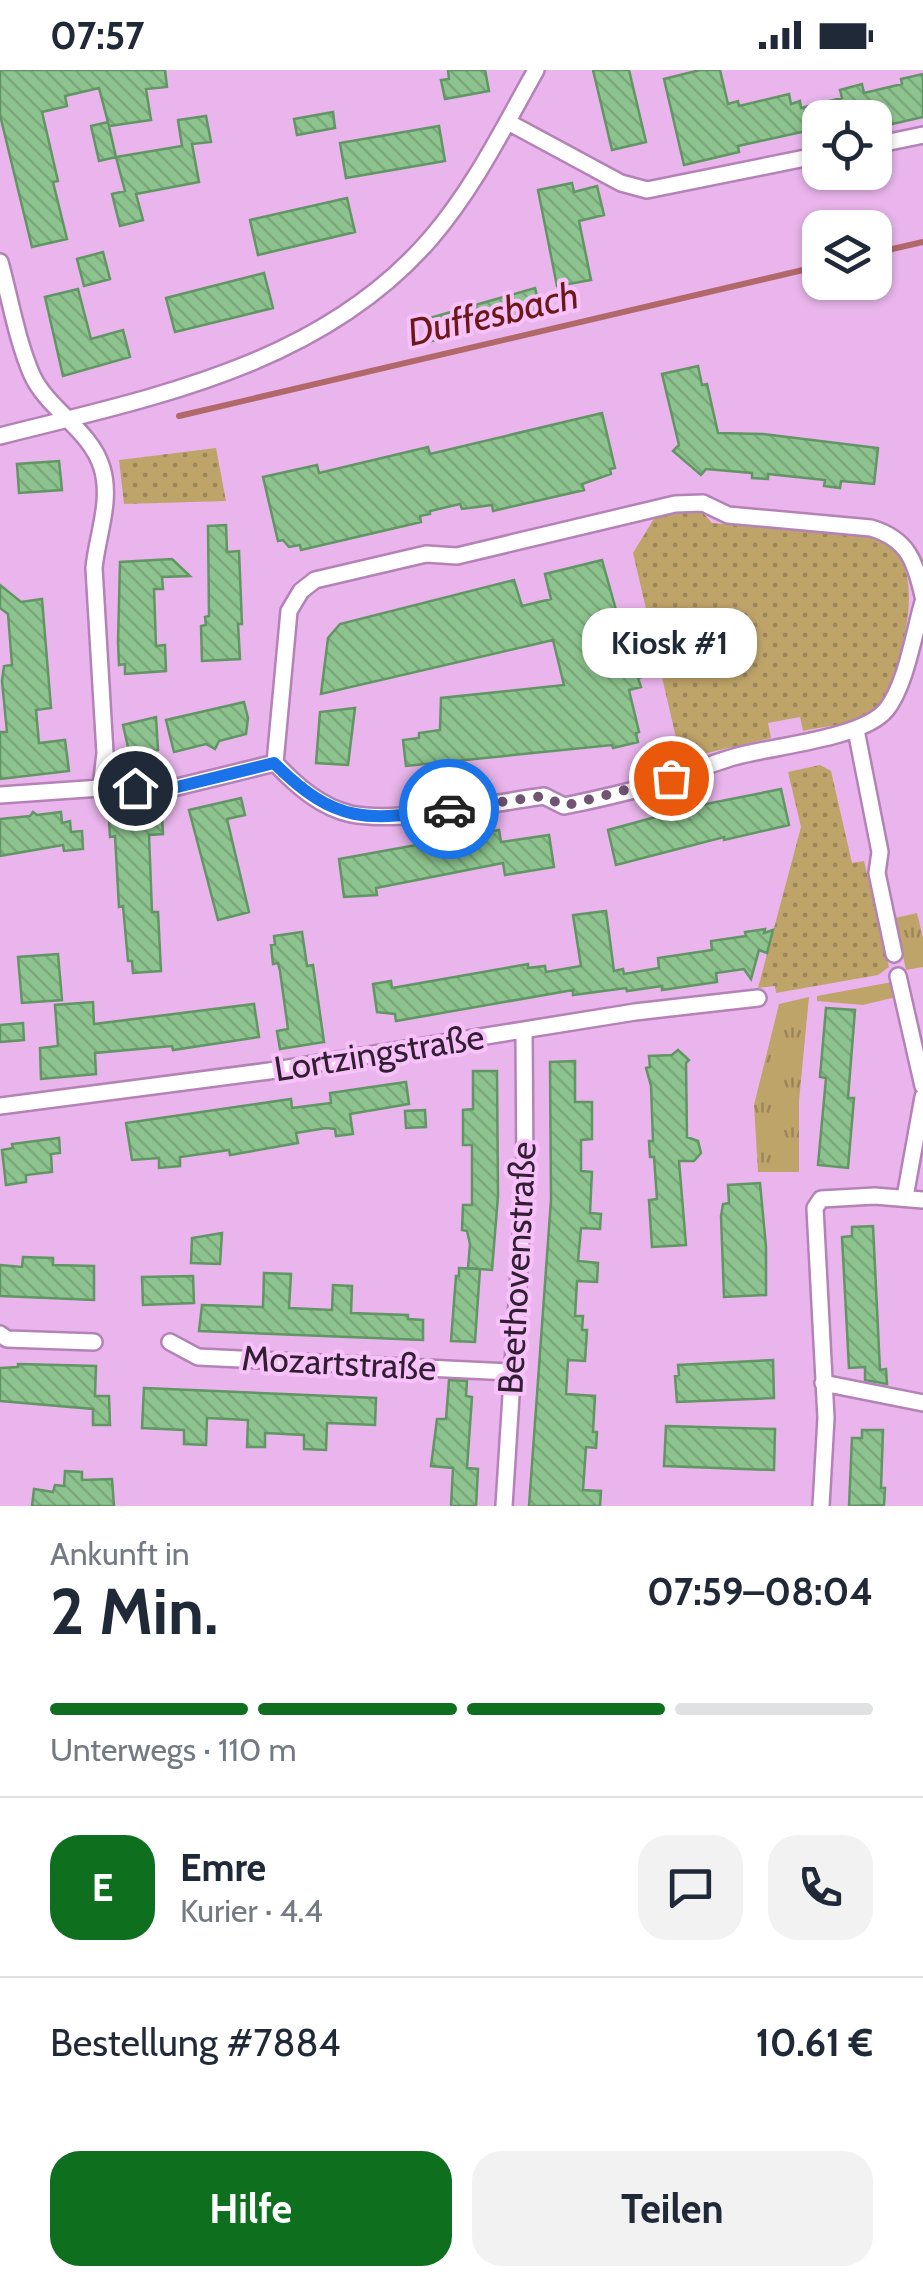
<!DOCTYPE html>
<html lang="de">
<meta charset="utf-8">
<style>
body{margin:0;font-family:Cabin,sans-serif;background:#f2f2f3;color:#1f2937;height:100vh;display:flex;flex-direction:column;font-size:38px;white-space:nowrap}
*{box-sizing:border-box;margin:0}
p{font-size:32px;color:#747a83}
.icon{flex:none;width:55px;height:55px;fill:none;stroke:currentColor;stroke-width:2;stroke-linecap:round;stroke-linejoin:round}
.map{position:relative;height:1436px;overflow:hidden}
.sheet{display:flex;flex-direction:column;background:#fff;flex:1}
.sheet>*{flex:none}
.fabs{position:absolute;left:802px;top:30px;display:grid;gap:20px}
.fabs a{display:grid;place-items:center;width:90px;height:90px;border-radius:20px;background:#fff;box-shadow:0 2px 8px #0004;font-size:50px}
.pin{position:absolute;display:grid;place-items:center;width:85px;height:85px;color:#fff;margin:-42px;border:5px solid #fff;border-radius:50%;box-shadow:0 2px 10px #0007}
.courier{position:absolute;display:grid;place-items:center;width:100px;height:100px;margin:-50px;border:8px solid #1a73e8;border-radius:50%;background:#fff;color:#222;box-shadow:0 2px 12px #0007}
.bubble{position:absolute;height:70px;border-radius:30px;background:#fff;box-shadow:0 2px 8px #0004;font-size:32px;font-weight:700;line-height:70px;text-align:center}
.summary em{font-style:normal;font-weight:700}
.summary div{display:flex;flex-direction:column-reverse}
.summary{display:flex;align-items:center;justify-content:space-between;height:170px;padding:0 50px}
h1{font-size:65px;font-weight:700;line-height:75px}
.bar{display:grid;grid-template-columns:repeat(4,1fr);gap:15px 10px;align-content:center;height:120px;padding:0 50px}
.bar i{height:12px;border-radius:8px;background:#e0e1e3}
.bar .current{background:#0e701f}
.bar p{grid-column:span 4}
.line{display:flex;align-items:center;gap:25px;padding:0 50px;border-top:2px solid #e0e1e3}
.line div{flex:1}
.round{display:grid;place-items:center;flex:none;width:105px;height:105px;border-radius:30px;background:#f2f2f3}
.cta{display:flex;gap:20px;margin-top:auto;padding:20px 50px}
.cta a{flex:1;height:115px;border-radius:30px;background:#0e701f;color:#fff;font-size:40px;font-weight:700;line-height:115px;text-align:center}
.cta a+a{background:#f2f2f3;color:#1f2937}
.status{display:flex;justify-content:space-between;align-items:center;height:70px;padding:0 50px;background:#fff;direction:ltr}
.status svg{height:28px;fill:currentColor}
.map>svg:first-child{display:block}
.grass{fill:url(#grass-tufts)}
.park{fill:url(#park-dots)}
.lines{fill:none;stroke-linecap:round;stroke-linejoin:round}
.stream{stroke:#b06869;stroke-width:6}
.building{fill:url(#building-back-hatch);stroke:#619563;stroke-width:2.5}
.minor-casing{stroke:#b482b7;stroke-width:20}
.minor{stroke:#fff;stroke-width:15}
.done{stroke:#715374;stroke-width:10;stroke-dasharray:0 18}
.route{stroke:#1a73e8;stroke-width:12}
.labels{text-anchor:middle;stroke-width:8;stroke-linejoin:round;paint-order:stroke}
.street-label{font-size:35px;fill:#311e33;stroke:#f7c2f9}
.water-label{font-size:38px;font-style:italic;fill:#6d1718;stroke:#f7c2f9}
</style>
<div class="status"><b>07:57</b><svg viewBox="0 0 49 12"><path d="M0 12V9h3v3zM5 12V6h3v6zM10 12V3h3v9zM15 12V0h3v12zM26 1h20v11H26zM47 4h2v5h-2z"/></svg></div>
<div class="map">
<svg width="923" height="1436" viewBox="0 0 923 1436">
<defs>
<pattern id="grass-tufts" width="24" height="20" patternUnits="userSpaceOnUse" patternTransform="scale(2.5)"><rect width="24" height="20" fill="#bfa46a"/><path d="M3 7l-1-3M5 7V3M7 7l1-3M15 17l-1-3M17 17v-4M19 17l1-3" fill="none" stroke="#9c8558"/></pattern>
<pattern id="park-dots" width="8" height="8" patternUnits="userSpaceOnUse" patternTransform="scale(2.5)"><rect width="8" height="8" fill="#bfa46a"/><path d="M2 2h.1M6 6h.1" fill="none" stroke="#9c8558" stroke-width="1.8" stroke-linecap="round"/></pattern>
<pattern id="building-back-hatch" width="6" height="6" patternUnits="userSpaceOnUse" patternTransform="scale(2.5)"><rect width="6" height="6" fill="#8dc38e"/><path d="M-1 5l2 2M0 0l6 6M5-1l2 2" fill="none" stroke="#7aa77b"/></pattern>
</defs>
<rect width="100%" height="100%" fill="#e9b5ec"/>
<path class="grass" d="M 917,843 L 923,868 L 923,897 L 906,900 L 895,848 Z
M 892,912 L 896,927 L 863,935 L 817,931 L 817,926 Z
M 809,927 L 799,1031 L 799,1102 L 758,1102 L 754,1035 L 779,934 Z"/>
<path class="park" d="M 216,378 L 226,431 L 124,434 L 119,390 Z
M 679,443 L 703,443 L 712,453 L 871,467 C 923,479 910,549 899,588 C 894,608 891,631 872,643 C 854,655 824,656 803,661 L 800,647 L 768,653 L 771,668 L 681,689 L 633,483 L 655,447 Z
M 820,695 L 831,701 L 852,793 L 864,791 L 889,897 L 878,905 L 776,923 L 775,916 L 758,918 L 801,757 L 788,702 Z"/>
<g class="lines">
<path class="stream" d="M 875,183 L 923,172
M 179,346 L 820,196"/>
</g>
<path class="building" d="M 0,0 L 165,0 L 167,17 L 146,19 L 151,50 L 109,56 L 99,18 L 65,26 L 67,36 L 42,42 L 58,111 L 53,112 L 67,169 L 32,177 L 0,45 Z
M 448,0 L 485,0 L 489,21 L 445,29 L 441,10 L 449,9 Z
M 593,0 L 629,0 L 646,72 L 612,80 Z
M 700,0 L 720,0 L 728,34 L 738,31 L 739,36 L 789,24 L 791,34 L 800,31 L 801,38 L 842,28 L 840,20 L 862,14 L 864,23 L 902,14 L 901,9 L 923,4 L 923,47 L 875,58 L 875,48 L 820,48 L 820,74 L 810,76 L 806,61 L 738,76 L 739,82 L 684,95 L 664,9 Z
M 333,42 L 335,58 L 297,65 L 294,49 Z
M 206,46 L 211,72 L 192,74 L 199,112 L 136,124 L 143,150 L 120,156 L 112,124 L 125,121 L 116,87 L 182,76 L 178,50 Z
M 108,52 L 116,87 L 99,91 L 91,56 Z
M 439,56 L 445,91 L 346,108 L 340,73 Z
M 572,113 L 574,122 L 597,116 L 604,145 L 579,151 L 591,210 L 557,216 L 538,120 Z
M 347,128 L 355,162 L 258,185 L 250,150 Z
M 103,182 L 110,209 L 84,216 L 77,189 Z
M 264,203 L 273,238 L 175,262 L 166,228 Z
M 535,218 L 541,241 L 432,271 L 426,249 Z
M 78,219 L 91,269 L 123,260 L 130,287 L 63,306 L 45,227 Z
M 698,296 L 702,315 L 707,314 L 718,363 L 763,364 L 878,378 L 874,414 L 841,411 L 840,418 L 824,416 L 825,410 L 768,404 L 768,409 L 752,408 L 752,403 L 706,399 L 701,405 L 673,381 L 679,375 L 662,304 Z
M 602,343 L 615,398 L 610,399 L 611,404 L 582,414 L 584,420 L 493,441 L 492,435 L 462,439 L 460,434 L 430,441 L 430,444 L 420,446 L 421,452 L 301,480 L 300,475 L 289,477 L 283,470 L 278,471 L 263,407 L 317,395 L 319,403 L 428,377 L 430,384 Z
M 59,391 L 62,420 L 19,423 L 17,394 Z
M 226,455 L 227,482 L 239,481 L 242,554 L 238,554 L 240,589 L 202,591 L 201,556 L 206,555 L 205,547 L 209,546 L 208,456 Z
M 172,489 L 190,506 L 162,507 L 163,519 L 154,519 L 156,576 L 165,575 L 166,601 L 125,604 L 125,594 L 119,595 L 118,572 L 120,492 Z
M 602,490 L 618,547 L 624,546 L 626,555 L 629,554 L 642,607 L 638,608 L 641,617 L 629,620 L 639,662 L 636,663 L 638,672 L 613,678 L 612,675 L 406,696 L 403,670 L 419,668 L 419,663 L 440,660 L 441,628 L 564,615 L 553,570 L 321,624 L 328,568 L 340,554 L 514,510 L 522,536 L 551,529 L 545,504 Z
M 0,515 L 21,532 L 42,529 L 51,638 L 36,640 L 39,673 L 65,670 L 69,701 L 0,709 L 0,662 L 7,662 L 2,611 L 4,596 L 12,595 L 8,544 L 0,538 Z
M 244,632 L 248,648 L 246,664 L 219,671 L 215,679 L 206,674 L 174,682 L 166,650 Z
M 355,638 L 348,695 L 316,693 L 320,642 Z
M 156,647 L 158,680 L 130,686 L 123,655 Z
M 781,719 L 789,755 L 724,770 L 724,767 L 616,795 L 608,760 L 696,736 Z
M 241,728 L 245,745 L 227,749 L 249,842 L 218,850 L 189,740 Z
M 33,742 L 37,745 L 61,742 L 62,753 L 70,751 L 71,762 L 82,761 L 83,779 L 64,781 L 63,775 L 0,786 L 0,749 L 30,746 Z
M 162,747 L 163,764 L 149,765 L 152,842 L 158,842 L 161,901 L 133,903 L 132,891 L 128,891 L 123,836 L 119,837 L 115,766 L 110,767 L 109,749 Z
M 499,760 L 501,772 L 549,765 L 554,797 L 505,805 L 503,793 L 376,818 L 377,825 L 344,827 L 339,789 Z
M 606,841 L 614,901 L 623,899 L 624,904 L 659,898 L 658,888 L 712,880 L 711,871 L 746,866 L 745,862 L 765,859 L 764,863 L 773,860 L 767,883 L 759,880 L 751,909 L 744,899 L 716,903 L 717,912 L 662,920 L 662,916 L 627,921 L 626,918 L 573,925 L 573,920 L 396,951 L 395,944 L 377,942 L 373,914 L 391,911 L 392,918 L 528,894 L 528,898 L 545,896 L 546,902 L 581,896 L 573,845 Z
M 302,862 L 307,896 L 313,895 L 324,972 L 280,979 L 277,961 L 288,959 L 280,901 L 278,893 L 273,894 L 271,875 L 275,874 L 274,866 Z
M 58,884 L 62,930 L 22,933 L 18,887 Z
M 93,932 L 94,954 L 254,934 L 259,967 L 173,980 L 172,976 L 95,983 L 96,1004 L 41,1009 L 40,978 L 58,976 L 55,935 Z
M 826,938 L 855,940 L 848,1028 L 854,1028 L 848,1098 L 818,1095 L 826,1008 L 820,1007 Z
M 23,953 L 24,970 L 0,972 L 0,955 Z
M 678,980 L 689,990 L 686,993 L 687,1067 L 698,1071 L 701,1083 L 694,1091 L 679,1091 L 686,1175 L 652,1177 L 649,1130 L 657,1129 L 654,1087 L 650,1087 L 649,1071 L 653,1071 L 651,1016 L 646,998 L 650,997 L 649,986 L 672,985 Z
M 575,991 L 575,1032 L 592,1032 L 592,1069 L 581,1070 L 581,1101 L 592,1102 L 590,1143 L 601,1144 L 600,1159 L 581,1158 L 578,1191 L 598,1193 L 597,1212 L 577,1211 L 575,1246 L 583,1246 L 582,1260 L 587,1260 L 585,1291 L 568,1290 L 566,1324 L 595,1326 L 593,1362 L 597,1362 L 596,1378 L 586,1377 L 583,1420 L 601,1421 L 600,1436 L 529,1436 L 551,1130 L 550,992 Z
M 473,1001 L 497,1001 L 498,1126 L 492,1200 L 468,1198 L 470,1174 L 467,1161 L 462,1160 L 463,1135 L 472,1135 L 472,1075 L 463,1075 L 463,1040 L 473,1039 Z
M 406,1012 L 409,1034 L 350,1044 L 353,1064 L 336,1066 L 335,1059 L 326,1058 L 296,1063 L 298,1073 L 230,1085 L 229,1080 L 180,1087 L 180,1096 L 159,1098 L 159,1088 L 132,1090 L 126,1053 L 291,1029 L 292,1038 L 315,1035 L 331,1033 L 330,1023 Z
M 425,1040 L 426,1057 L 406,1058 L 405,1041 Z
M 59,1068 L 60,1083 L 51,1084 L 52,1102 L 26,1105 L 26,1112 L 6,1115 L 2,1080 L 13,1078 L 12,1074 Z
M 760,1113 L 766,1177 L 766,1225 L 724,1227 L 721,1146 L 723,1134 L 729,1133 L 728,1115 Z
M 873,1156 L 880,1300 L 886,1299 L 887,1314 L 865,1310 L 865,1297 L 849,1298 L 842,1167 L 852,1166 L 852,1157 Z
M 222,1163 L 220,1194 L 191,1193 L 192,1168 Z
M 23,1187 L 53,1188 L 53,1195 L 94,1196 L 94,1230 L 0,1226 L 0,1195 L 22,1197 Z
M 459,1198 L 480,1199 L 475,1272 L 451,1271 L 456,1206 L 459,1206 Z
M 264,1203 L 291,1204 L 289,1238 L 332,1240 L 333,1215 L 352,1216 L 351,1243 L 408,1245 L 408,1249 L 423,1250 L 423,1270 L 199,1261 L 202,1235 L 263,1237 Z
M 193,1206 L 194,1233 L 143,1235 L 142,1207 Z
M 773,1290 L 774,1328 L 677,1332 L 675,1306 L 679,1305 L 678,1295 Z
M 18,1294 L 96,1296 L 95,1326 L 109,1326 L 110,1355 L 93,1355 L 93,1339 L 0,1331 L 0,1298 L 18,1297 Z
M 449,1310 L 467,1311 L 466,1326 L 472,1327 L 467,1398 L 478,1399 L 476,1436 L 451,1436 L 453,1398 L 431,1396 L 437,1349 L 446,1349 Z
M 144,1318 L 376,1328 L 375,1355 L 327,1353 L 326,1380 L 304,1379 L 304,1365 L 285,1364 L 265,1363 L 265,1377 L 247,1377 L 248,1350 L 207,1348 L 206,1375 L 184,1374 L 184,1360 L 142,1358 Z
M 666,1356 L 775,1359 L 774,1400 L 664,1396 Z
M 862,1360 L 883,1360 L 881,1418 L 885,1418 L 884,1435 L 849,1436 L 852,1368 L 862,1368 Z
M 65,1401 L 82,1402 L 82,1410 L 112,1409 L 114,1436 L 32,1436 L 34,1419 L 53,1422 L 55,1415 L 64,1416 Z"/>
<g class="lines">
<g class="minor-casing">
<path id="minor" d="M 508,52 L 621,113 L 647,120 L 820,85
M 875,75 L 923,65
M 0,192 C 10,228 17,271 32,305 C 48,340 91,360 102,398 C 112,431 97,466 94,498 L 105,683 L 101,718 L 169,719 L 275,693
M 0,366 C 154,327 322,295 431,168 C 474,118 504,57 536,0
M 923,526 C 915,491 908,469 871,458 L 728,445 L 703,433 L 675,434 L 457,486 L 426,484 L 315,510 L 301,521 L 289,541 L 275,693 C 296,715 320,737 351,744 C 401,754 491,733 544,726 L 564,736 C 594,730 624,723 653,715 C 680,707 706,695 734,687 C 771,676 862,669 886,640 C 906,616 914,562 923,532
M 856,660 L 880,782 L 877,803 L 894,884
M 0,725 L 101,718
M 898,906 L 923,1016
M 0,1036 L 269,1001 L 635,942 L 758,928
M 905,1127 L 923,1027
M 0,1264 L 7,1269 L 94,1272
M 170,1272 L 198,1287 L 512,1302
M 823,1313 L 923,1333
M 504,1436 L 525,1105 L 524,961
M 821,1436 L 826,1348 L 815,1138 L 821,1129 L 875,1126 L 923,1130"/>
</g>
<use href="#minor" class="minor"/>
</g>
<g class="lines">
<path class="done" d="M 449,739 L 544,726 L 564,736 L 671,708"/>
<path class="route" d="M 135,718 L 169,719 L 274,693 C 336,755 367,751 449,739"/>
</g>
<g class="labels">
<g class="street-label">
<text transform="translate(379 983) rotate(-9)" y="12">Lortzingstraße</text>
<text transform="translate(517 1198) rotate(-87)" y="12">Beethovenstraße</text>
<text transform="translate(339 1293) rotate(3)" y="12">Mozartstraße</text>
</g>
<g class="water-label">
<text transform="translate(493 244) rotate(-13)" y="13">Duffesbach</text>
</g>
</g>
</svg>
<div class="fabs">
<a><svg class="icon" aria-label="locate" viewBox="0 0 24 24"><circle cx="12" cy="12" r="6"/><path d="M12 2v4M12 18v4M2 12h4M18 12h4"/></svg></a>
<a><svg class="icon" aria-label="layers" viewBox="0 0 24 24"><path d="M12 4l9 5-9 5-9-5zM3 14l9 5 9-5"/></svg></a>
</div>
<div class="pin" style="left:671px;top:708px;background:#ea580c"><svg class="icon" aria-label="bag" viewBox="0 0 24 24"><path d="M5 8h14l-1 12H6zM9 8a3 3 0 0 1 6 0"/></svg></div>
<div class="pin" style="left:135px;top:718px;background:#1f2937"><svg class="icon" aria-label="home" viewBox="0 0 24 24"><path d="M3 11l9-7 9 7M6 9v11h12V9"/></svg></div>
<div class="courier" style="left:449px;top:739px"><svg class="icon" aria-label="car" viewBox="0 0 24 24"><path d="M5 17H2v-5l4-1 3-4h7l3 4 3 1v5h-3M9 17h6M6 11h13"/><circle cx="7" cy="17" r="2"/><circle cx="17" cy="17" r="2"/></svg></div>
<div class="bubble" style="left:582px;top:538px;width:175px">Kiosk #1</div>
</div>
<section class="sheet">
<div class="summary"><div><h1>2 Min.</h1><p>Ankunft in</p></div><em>07:59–08:04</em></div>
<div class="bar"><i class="current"></i><i class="current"></i><i class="current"></i><i></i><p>Unterwegs · 110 m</p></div>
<div class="line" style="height:180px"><b class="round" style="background:#0e701f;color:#fff">E</b><div><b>Emre</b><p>Kurier · 4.4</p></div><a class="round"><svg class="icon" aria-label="chat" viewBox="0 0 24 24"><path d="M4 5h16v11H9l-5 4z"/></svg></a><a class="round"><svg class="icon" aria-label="phone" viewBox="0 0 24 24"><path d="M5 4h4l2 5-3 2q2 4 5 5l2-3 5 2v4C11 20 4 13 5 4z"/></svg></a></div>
<div class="line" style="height:130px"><div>Bestellung #7884</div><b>10.61 €</b></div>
<div class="cta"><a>Hilfe</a><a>Teilen</a></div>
</section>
